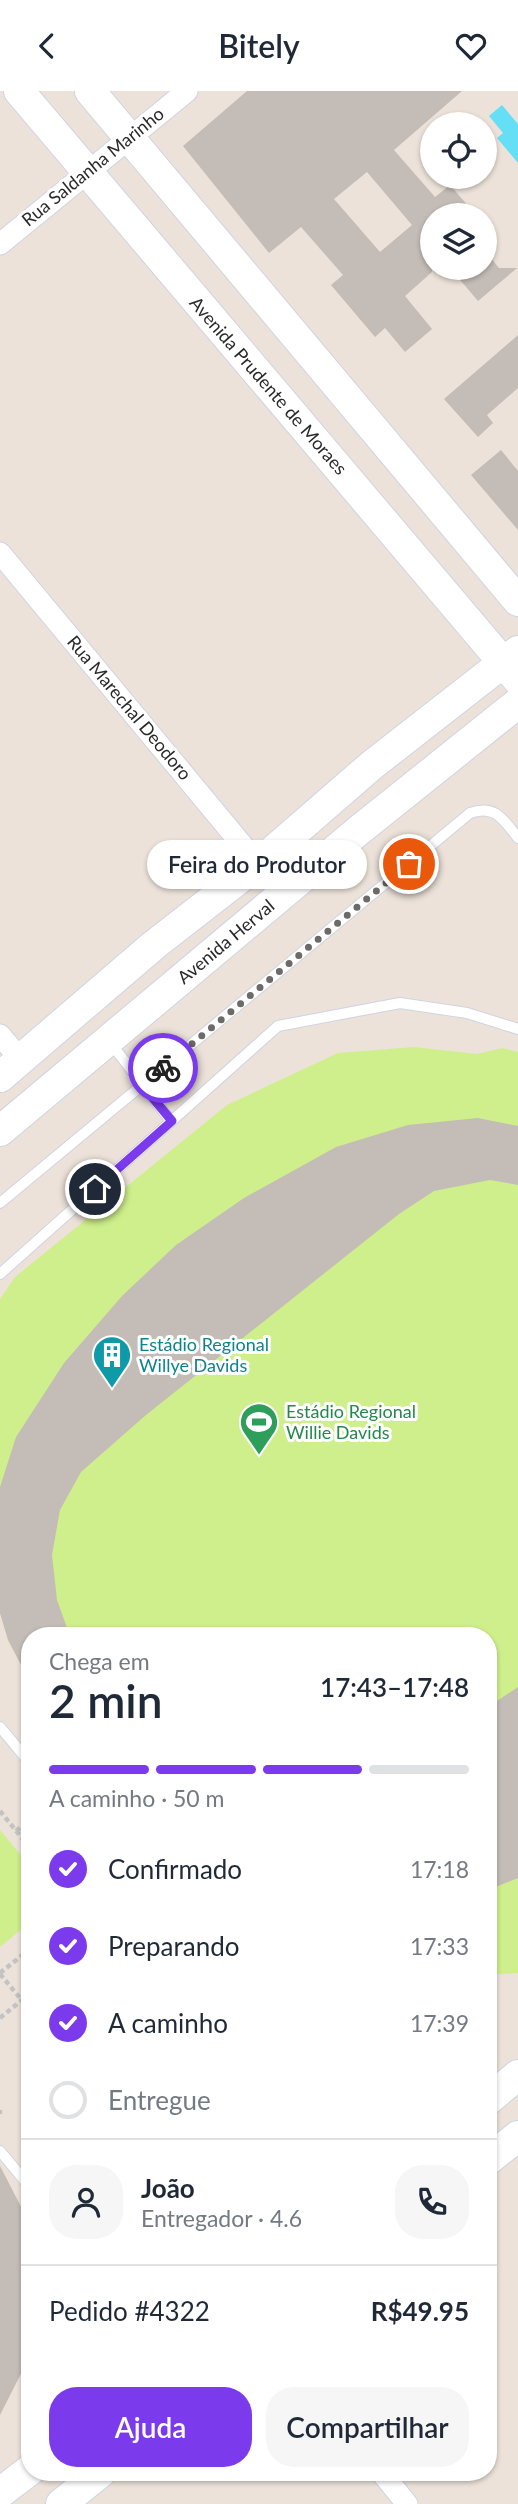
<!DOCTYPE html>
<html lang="pt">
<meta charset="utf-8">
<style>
body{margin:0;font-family:Lato,sans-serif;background:#f6f6f7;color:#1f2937;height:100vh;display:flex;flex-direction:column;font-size:26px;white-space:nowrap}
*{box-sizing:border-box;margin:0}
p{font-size:23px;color:#747a83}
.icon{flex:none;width:38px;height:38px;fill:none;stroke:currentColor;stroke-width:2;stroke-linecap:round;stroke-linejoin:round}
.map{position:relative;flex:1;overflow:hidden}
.details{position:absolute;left:21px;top:1536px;width:476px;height:854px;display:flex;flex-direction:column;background:#fff;border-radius:28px;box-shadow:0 2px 5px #0004}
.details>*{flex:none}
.buttons{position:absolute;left:420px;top:21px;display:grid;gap:14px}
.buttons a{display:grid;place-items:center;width:77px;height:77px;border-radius:50%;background:#fff;box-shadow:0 2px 5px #0004;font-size:35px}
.pin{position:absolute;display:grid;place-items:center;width:60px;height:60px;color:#fff;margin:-30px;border:4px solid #fff;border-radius:50%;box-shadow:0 2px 7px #0007}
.courier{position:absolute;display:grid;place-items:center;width:70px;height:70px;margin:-35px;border:5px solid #7c3aed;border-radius:50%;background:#fff;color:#222;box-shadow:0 2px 9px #0007}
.bubble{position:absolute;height:49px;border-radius:24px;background:#fff;box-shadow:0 2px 5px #0004;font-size:23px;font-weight:600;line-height:49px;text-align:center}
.overview em{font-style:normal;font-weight:600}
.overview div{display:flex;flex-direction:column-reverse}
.overview{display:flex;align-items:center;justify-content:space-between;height:119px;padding:0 28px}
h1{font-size:46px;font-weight:600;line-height:52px}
.bar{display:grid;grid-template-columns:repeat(4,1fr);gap:10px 7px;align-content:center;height:84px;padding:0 28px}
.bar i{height:9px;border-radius:5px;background:#e0e1e3}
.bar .on{background:#7c3aed}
.bar p{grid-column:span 4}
.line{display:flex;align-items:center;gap:18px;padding:0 28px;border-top:2px solid #e0e1e3}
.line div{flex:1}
.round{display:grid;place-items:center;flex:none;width:74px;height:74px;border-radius:28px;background:#f6f6f7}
ol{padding:0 28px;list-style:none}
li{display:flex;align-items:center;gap:21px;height:77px}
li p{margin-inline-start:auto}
li .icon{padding:7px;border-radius:50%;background:#7c3aed;color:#fff;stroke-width:4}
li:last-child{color:#747a83}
li i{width:38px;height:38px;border:4px solid #e0e1e3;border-radius:50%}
.action{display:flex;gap:14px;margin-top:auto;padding:14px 28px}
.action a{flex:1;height:80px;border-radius:28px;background:#7c3aed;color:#fff;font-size:28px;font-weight:600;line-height:80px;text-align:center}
.action a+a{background:#f6f6f7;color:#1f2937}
header{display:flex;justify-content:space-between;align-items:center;height:91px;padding:0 28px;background:#fff;font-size:32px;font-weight:600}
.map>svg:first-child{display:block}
.pitch{fill:#cfef8c}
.water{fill:#64dff6}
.building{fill:#c4bcb6;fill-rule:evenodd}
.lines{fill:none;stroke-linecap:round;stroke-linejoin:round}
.lane-casing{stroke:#ced4e3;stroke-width:12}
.street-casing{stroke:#ced4e3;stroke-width:23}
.secondary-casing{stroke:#ced4e3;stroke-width:32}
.path{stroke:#c3c3c3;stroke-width:4.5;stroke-dasharray:5 3.5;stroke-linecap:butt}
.lane{stroke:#fff;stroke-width:10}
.street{stroke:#fff;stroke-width:21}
.secondary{stroke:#fff;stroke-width:30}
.done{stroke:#6d6a67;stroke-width:7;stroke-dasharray:0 12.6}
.route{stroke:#7c3aed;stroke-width:9}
.labels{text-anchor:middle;stroke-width:6;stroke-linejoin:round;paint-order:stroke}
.street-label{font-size:18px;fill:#292929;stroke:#fff}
.culture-label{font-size:18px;fill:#0d838f;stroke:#fff;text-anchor:start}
.leisure-label{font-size:18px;fill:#27864d;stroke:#fff;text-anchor:start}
</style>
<header><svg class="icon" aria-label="back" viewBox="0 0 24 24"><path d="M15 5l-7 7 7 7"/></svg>Bitely<svg class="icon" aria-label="heart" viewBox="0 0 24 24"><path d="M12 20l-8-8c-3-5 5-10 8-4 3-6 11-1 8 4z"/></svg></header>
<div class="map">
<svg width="518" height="2413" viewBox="0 0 518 2413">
<rect width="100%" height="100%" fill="#ece2d9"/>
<path class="pitch" d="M 414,956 L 477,963 L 502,957 L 518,961 L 518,1882 L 488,1884 L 488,1545 L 30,1545 L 30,1590 L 8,1549 L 0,1522 L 0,1208 L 15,1186 L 227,1014 L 338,962 Z
M 0,1739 L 30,1775 L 30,1831 L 0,1856 Z"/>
<path class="water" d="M 502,14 L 518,33 L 518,72 L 497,47 L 503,42 L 489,25 Z"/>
<path class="building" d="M 247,0 L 462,0 L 394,59 L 435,106 L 450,94 L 476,124 L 432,124 L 432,181 L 405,205 L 432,238 L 405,261 L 385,237 L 375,246 L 331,194 L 343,184 L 301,136 L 269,162 L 183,55 ZM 367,81 L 412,134 L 380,161 L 334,108 Z
M 485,160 L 499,177 L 517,177 L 478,210 L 450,177 L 485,177 Z
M 518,244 L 518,297 L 487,324 L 493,332 L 478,346 L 444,308 Z
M 501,359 L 518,380 L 518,439 L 471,384 Z
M 478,1027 L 518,1035 L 518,1094 L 490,1089 L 434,1100 L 399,1123 L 146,1324 L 81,1381 L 60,1419 L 52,1464 L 57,1509 L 70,1545 L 30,1545 L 30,1591 L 8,1549 L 0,1522 L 0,1396 L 16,1346 L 64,1272 L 122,1205 L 176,1154 L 244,1107 L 336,1056 L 408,1034 Z
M 518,1596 L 518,1787 L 488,1799 L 488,1616 Z
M 0,2075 L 30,2133 L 30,2265 L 0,2324 Z"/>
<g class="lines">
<g class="lane-casing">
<path id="lane" d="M 109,950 L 171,1030
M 0,1112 L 470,722 C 495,713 503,728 518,747
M 0,1183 L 278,935 L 400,912 L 467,922 L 518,938
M 0,1636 L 30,1672
M 0,2060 L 30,2096"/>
</g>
<g class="street-casing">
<path id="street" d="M 0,153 L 187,0
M 0,462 L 258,773
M 0,944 L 20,968
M 382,2382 L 407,2413"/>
</g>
<g class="secondary-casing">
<path id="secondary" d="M 19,0 L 518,589
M 90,0 L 518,510
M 0,986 L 154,854 L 258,773 L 372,674 L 518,560
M 0,1040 L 358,740 L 518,612
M 488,2009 L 518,1984
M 488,2069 L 518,2045
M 0,2402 L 30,2379
M 61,2413 L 100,2382"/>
</g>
<path class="path" d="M 0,1720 L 30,1757
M 16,1740 L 30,1728
M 0,1882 L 30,1858
M 0,1883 L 30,1919
M 0,1927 L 22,1909
M 0,2019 L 0,2023"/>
<use href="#lane" class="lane"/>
<use href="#street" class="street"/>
<use href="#secondary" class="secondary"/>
</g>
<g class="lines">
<path class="done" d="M 163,977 L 409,773"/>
<path class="route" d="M 95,1098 L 172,1030 L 142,994 L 163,977"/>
</g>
<defs>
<g id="building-pin" transform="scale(2.0125)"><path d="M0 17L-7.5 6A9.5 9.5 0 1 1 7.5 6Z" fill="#0f9aa8" stroke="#fff"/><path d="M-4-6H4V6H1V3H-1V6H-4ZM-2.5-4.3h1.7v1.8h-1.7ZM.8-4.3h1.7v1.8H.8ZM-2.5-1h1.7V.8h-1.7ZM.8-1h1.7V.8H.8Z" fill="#fff"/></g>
<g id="stadium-pin" transform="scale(2.0125)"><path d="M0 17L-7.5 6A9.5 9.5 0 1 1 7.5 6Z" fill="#2e9e5b" stroke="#fff"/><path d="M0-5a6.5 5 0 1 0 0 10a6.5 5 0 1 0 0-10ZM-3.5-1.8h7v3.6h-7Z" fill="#fff"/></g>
</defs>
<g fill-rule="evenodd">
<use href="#building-pin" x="112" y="1264"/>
<use href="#stadium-pin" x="259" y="1331"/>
</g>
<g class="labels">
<g class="street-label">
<text transform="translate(93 76) rotate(-39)" y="6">Rua Saldanha Marinho</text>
<text transform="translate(268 295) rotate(49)" y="6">Avenida Prudente de Moraes</text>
<text transform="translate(129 617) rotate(50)" y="6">Rua Marechal Deodoro</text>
<text transform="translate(226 851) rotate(-40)" y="6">Avenida Herval</text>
</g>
<g class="culture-label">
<text x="139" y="1260">Estádio Regional<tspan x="139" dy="21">Willye Davids</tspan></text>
</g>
<g class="leisure-label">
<text x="286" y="1327">Estádio Regional<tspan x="286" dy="21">Willie Davids</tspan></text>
</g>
</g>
</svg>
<div class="buttons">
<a><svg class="icon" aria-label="locate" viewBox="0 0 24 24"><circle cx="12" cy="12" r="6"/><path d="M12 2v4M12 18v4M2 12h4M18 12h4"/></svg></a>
<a><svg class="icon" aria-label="layers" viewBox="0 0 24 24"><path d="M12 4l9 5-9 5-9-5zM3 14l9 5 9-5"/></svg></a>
</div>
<div class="pin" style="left:409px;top:773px;background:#ea580c"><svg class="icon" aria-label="bag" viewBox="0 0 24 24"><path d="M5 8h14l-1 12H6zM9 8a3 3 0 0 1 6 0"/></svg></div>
<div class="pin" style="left:95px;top:1098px;background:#1f2937"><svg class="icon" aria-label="home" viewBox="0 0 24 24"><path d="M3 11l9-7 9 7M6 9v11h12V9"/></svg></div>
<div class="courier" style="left:163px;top:977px"><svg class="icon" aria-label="bike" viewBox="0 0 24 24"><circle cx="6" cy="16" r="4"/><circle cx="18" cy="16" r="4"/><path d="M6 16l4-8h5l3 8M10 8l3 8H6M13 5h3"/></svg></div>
<div class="bubble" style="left:147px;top:749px;width:220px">Feira do Produtor</div>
<section class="details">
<div class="overview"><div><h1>2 min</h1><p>Chega em</p></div><em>17:43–17:48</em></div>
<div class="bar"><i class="on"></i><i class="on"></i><i class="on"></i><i></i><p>A caminho · 50 m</p></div>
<ol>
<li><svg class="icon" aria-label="check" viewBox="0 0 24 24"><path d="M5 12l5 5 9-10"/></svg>Confirmado<p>17:18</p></li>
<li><svg class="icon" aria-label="check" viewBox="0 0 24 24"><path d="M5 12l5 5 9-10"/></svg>Preparando<p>17:33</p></li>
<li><svg class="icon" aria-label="check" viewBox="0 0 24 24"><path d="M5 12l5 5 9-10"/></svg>A caminho<p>17:39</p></li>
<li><i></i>Entregue</li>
</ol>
<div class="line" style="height:126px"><a class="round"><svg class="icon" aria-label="person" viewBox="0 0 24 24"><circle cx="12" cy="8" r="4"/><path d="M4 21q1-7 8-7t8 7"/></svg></a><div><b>João</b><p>Entregador · 4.6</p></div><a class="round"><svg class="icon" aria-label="phone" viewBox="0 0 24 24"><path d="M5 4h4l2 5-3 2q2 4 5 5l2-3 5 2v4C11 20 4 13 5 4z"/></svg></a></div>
<div class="line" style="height:91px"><div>Pedido #4322</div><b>R$49.95</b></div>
<div class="action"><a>Ajuda</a><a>Compartilhar</a></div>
</section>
</div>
